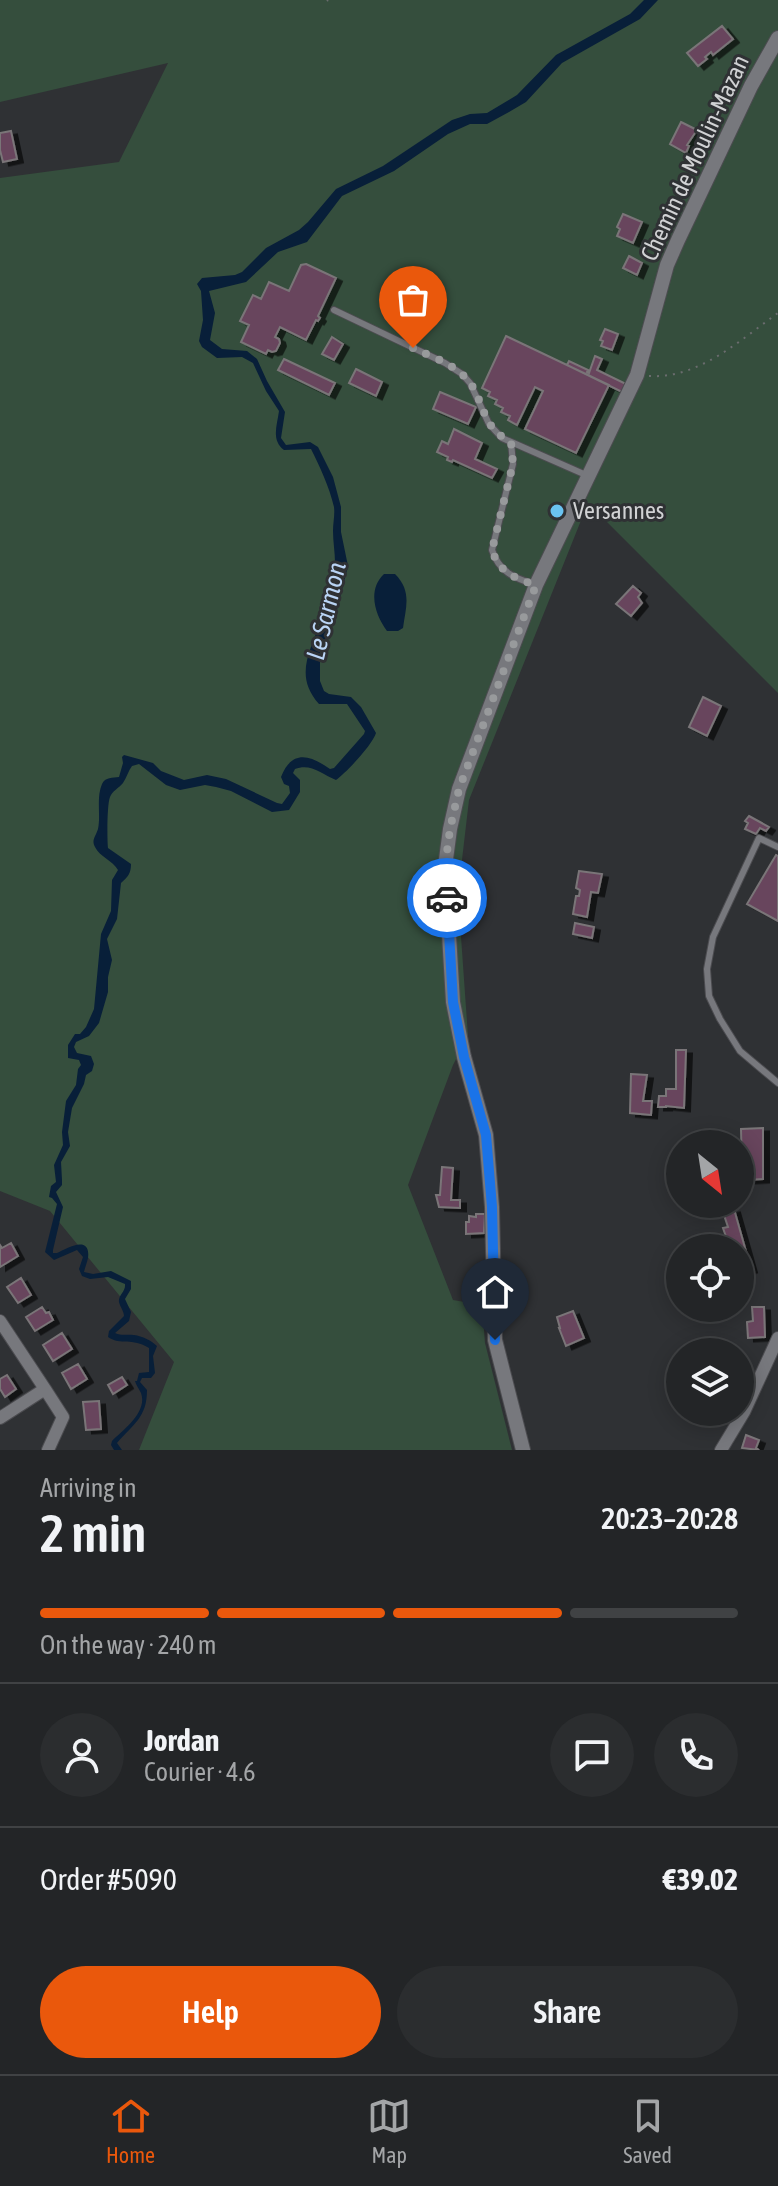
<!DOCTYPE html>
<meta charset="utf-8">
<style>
body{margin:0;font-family:"Asap Condensed",sans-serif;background:#2b2d2f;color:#f1f3f6;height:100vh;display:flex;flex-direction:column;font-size:30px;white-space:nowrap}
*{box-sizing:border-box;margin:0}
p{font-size:26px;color:#a3a5a7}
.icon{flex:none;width:44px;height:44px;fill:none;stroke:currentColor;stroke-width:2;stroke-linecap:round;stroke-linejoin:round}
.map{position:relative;height:1450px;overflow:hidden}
.panel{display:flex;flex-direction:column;background:#232527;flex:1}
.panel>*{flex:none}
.needle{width:52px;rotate:150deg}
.controls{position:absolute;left:666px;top:1130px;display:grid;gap:16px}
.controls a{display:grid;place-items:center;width:88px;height:88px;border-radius:50%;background:#232527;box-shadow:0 4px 20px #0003,0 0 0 2px #404244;font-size:40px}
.pin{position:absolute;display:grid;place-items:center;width:68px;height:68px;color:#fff;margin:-82px -34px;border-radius:50% 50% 50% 0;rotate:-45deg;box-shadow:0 0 8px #0007}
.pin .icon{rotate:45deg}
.courier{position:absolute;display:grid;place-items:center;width:80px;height:80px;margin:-40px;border:6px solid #1a73e8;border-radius:50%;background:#fff;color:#222;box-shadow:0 2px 10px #0007}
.head em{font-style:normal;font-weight:600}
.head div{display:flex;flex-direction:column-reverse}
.head{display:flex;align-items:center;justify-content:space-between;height:136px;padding:0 40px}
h1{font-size:52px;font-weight:600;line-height:60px}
.bar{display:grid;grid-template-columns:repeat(4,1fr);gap:12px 8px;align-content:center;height:96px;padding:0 40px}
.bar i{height:10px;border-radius:6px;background:#404244}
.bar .on{background:#ea580c}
.bar p{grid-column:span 4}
.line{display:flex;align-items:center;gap:20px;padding:0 40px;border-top:2px solid #404244}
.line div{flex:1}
.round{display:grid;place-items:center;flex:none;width:84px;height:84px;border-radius:42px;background:#2b2d2f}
.cta{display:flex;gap:16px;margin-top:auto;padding:16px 40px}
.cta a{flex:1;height:92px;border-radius:48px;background:#ea580c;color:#fff;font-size:32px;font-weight:600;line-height:92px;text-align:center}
.cta a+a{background:#2b2d2f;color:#f1f3f6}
.tabs{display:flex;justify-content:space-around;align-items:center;height:112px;border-top:2px solid #404244;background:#232527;font-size:22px;color:#a3a5a7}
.tabs a{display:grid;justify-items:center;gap:4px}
.tabs .on{color:#ea580c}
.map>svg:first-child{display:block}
.green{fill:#354e3d}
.water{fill:#081f39}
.building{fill:#68455d;stroke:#7a7578;stroke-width:2;filter:url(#shadow)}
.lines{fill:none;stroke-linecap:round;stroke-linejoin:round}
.service-casing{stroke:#4c4c50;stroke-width:8}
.minor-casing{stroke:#4c4c50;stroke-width:14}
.tertiary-casing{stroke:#4c4c50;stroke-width:16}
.path{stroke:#6a6c6e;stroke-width:2;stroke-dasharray:2 6;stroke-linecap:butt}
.service{stroke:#77787d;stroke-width:6}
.minor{stroke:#77787d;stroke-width:12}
.tertiary{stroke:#77787d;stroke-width:14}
.done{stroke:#989a9c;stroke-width:8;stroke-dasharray:0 14.4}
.route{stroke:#1a73e8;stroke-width:10}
.poi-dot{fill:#6ac3f1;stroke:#2f3134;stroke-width:3}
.labels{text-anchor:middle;stroke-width:6;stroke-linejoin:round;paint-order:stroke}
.street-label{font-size:24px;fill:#d1d2d4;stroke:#2f3134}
.poi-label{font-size:24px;fill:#d1d2d4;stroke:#2f3134;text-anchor:start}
.water-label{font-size:26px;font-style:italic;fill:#bad4f5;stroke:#2f3134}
</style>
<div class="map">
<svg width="778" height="1450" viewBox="0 0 778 1450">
<defs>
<filter id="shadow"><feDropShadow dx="6" dy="3.5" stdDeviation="0" flood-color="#0009"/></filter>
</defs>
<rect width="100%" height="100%" fill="#2f3134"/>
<path class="green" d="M 0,0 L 778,0 L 778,693 L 588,503 L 469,800 L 458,894 L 468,1036 L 453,1065 L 408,1185 L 453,1300 L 482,1305 L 485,1343 L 512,1450 L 139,1450 L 174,1362 L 50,1211 L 0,1191 L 0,178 L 119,162 L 168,63 L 0,102 Z"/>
<path class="water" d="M 644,0 L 658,0 L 640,19 L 562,63 L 526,102 L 509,112 L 487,124 L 470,124 L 448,134 L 394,171 L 342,196 L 307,242 L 278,252 L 246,282 L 209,291 L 215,313 L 210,340 L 222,349 L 247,351 L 257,359 L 267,381 L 285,412 L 281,438 L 286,445 L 310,442 L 318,447 L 333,477 L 341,507 L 341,532 L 348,566 L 336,613 L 320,652 L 320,681 L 324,691 L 329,694 L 351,697 L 361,707 L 376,733 C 373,744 346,773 336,780 C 321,774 311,763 295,769 L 293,773 L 300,780 L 300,792 L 289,810 L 272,812 L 231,791 L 216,787 L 205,785 L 180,790 L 166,785 L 139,764 L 132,766 C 128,771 127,777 123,783 C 119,788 112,791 110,797 C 107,804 107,839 108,848 L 131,864 C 131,873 128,877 121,883 L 117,919 L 107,939 L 112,960 L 108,977 L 108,992 L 99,1023 L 89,1036 L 76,1042 L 74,1047 L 77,1053 L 91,1056 L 94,1064 L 92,1071 L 86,1075 L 84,1084 L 72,1108 L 68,1132 L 70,1146 L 61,1162 L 62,1180 L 62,1185 L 56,1192 L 63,1207 L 53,1250 L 53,1253 L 57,1253 C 67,1248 91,1234 88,1258 C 87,1263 85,1267 84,1272 L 93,1274 L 111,1271 L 131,1281 L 131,1289 L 125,1299 L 131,1312 L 129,1321 L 115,1333 C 122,1336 126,1334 134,1335 C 142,1336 152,1341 157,1346 L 153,1356 L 155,1373 L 151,1378 L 142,1378 L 140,1382 L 147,1390 C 147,1418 133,1424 117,1443 L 122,1450 L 114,1450 L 111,1445 L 112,1441 C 123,1430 148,1412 141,1393 C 139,1389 136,1385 135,1381 L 137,1381 L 139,1373 L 149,1372 L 149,1348 C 132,1337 121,1346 108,1337 L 109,1331 L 124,1316 C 124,1311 120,1307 119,1302 C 118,1295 126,1292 125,1284 L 108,1277 L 90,1279 L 82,1276 L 79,1269 L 83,1257 L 77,1250 L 54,1260 L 45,1252 L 57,1204 L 52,1198 L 49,1197 L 51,1186 L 56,1182 L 54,1165 L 63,1145 L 62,1132 L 66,1101 L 76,1085 L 78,1069 L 81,1065 L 79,1060 L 68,1058 L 68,1045 L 75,1034 L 80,1034 L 86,1027 L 94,1009 L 101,934 L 111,911 L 112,880 L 118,870 C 112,860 100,857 95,847 C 91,840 96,836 98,829 C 101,815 96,798 102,784 C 105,777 113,778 119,777 L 123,763 L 122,757 L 124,755 L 153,763 L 161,771 L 184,780 L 207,775 L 226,779 L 277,803 L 282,804 L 290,793 L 289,786 L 284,784 L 281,777 C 292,749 310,755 330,769 L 334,768 L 364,734 L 365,731 L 347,704 L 319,704 C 294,676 310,652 320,623 C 326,606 335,580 335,563 C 335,552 333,542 333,531 C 333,523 335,515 334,507 C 329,486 320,467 311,449 L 284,450 C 271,440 277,426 279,411 L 266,391 L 253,363 L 242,357 L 217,358 L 202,347 L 199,341 L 203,320 L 201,291 L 197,284 L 202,278 L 235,275 L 242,272 L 266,248 L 299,230 L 308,222 L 336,189 L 383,166 L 452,120 L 470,114 L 487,113 L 517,95 L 556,55 L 630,14 Z
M 384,574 L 395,574 C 412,591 406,607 403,628 L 398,631 L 387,631 C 375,615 367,590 384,574 Z"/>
<path class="building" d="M 722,26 L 733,39 L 713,55 L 711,52 L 705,57 L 707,59 L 698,66 L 687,53 Z
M 681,122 L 697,130 L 687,145 L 689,146 L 686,153 L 670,144 Z
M 11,131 L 17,159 L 3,162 L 0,150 L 0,133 Z
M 623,214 L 642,222 L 633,243 L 617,236 L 620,229 L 617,227 Z
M 629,256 L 642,263 L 637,275 L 623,268 Z
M 306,264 L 336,278 L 318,316 L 320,318 L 318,321 L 316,320 L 306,340 L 280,327 L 275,337 L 279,339 L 280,343 L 276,351 L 272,352 L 268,350 L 266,354 L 241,342 L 249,325 L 240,321 L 253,295 L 261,299 L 269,282 L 289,291 L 301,265 Z
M 605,329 L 618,334 L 612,350 L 601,346 L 603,341 L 600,340 Z
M 506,336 L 609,385 L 576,453 L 525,429 L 543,391 L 535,387 L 517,425 L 508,420 L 510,416 L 501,412 L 503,408 L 495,404 L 497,400 L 488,396 L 490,392 L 482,388 Z
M 332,337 L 343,344 L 334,360 L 322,354 Z
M 595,356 L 602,359 L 597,370 L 626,384 L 622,392 L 567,365 L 569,361 L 588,370 L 587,372 L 589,373 Z
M 284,359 L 335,383 L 329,395 L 278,370 Z
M 356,369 L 382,382 L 376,396 L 349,383 Z
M 440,392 L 476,407 L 468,424 L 433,409 Z
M 454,429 L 482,443 L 475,459 L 497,469 L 492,478 L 453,460 L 452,462 L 447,460 L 448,457 L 437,452 L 442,441 L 448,444 Z
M 633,586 L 641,593 L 638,597 L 642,603 L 631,616 L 616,604 Z
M 703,697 L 721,706 L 707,736 L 689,727 Z
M 749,816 L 769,827 L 766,831 L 760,828 L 756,834 L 745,829 L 748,823 L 745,821 Z
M 776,855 L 778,856 L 778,921 L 747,904 Z
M 579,871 L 602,874 L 598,893 L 591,892 L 587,917 L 573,914 L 576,896 L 579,896 L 580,890 L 576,888 Z
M 575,923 L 594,927 L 592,938 L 573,934 Z
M 676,1050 L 686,1050 L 684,1108 L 666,1106 L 666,1107 L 658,1107 L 659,1096 L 666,1096 L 666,1089 L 676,1089 Z
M 631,1074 L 647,1075 L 643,1101 L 652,1101 L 651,1115 L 630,1113 Z
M 763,1128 L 763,1179 L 747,1180 L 746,1167 L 742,1167 L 741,1129 Z
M 442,1167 L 453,1168 L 451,1200 L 460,1200 L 460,1208 L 439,1207 L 436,1195 L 440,1195 Z
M 734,1209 L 751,1269 L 740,1272 L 740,1248 L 730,1248 L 723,1228 L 728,1227 L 723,1212 Z
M 476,1214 L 485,1214 L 484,1233 L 466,1234 L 466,1222 L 469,1222 L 469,1216 L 476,1217 Z
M 11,1243 L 18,1256 L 0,1267 L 0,1245 L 2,1248 Z
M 21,1278 L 31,1295 L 18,1303 L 7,1287 Z
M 42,1307 L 46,1313 L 49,1312 L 53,1320 L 35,1331 L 26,1317 Z
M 752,1307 L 764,1307 L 765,1337 L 748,1338 L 747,1322 L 753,1321 Z
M 573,1311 L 584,1338 L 566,1346 L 559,1328 L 560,1328 L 557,1317 Z
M 62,1333 L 72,1349 L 53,1361 L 43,1345 Z
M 78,1364 L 87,1379 L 71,1389 L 62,1373 Z
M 7,1375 L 16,1389 L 5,1397 L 0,1389 L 0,1379 Z
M 122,1377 L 127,1385 L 113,1394 L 108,1385 Z
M 99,1401 L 101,1429 L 86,1430 L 83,1402 Z
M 746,1435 L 759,1440 L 756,1448 L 759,1450 L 742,1448 Z"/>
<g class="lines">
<g class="service-casing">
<path id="service" d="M 334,310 L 445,363 L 462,374 L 470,383 L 489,424 L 502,438 L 586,475
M 511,442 L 513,464 L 492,550 C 499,572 514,578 536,585
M 778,847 L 759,838 L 713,937 L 707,969 L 709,996 L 720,1019 L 740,1051 L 778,1083"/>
</g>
<g class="minor-casing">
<path id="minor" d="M 0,1321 L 45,1389 L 0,1418
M 45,1389 L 63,1417 L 48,1450
M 721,1450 L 744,1412 L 778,1338"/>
</g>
<g class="tertiary-casing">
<path id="tertiary" d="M 523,1450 L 495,1340 L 492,1207 L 486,1135 L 464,1057 L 453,1002 L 445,867 L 450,829 L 459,789 L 536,585 L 637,375 L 667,265 L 678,240 L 751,86 L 778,38"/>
</g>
<path class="path" d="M 327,1 L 328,0
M 649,376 C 699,379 740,340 778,313"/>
<use href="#service" class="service"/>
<use href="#minor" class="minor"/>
<use href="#tertiary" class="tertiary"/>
</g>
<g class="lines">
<path class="done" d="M 413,348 C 430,356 451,363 464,376 C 486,397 478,426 511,442 L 513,464 L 492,550 C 499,572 514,578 536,585 L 459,789 L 450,829 L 445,867 L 447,898"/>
<path class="route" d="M 447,898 L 453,1002 L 464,1057 L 486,1135 L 492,1207 L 495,1340"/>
</g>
<circle class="poi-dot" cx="557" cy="511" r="8"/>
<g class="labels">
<g class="street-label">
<text transform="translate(695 158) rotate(-65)" y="8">Chemin de Moulin-Mazan</text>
</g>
<g class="poi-label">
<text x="573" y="519">Versannes</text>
</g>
<g class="water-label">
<text transform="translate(326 611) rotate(-77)" y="9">Le Sarmon</text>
</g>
</g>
</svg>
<div class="controls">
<a><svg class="needle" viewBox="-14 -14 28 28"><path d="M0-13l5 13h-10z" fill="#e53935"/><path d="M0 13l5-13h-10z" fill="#a3a5a7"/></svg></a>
<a><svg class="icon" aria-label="locate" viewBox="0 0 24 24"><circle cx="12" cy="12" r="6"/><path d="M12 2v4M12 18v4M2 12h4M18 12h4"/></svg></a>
<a><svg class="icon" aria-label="layers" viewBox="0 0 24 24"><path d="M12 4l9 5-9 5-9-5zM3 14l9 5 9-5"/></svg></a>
</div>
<div class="pin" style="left:413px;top:348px;background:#ea580c"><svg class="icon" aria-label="bag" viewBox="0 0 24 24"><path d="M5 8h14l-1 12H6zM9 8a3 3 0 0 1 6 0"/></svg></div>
<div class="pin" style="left:495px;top:1340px;background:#1f2937"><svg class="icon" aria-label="home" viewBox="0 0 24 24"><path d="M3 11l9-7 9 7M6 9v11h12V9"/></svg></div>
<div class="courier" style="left:447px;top:898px"><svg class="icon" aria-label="car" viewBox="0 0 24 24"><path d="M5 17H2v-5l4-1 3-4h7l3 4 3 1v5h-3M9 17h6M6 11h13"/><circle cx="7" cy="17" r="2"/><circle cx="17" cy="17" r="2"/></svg></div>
</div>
<section class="panel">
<div class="head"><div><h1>2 min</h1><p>Arriving in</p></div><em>20:23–20:28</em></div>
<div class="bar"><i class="on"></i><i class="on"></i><i class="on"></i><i></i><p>On the way · 240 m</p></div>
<div class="line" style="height:144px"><a class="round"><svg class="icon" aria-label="person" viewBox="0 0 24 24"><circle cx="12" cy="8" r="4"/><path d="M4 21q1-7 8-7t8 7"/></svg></a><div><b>Jordan</b><p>Courier · 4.6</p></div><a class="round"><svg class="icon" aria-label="chat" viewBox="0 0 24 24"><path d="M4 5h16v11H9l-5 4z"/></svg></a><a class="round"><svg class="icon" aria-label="phone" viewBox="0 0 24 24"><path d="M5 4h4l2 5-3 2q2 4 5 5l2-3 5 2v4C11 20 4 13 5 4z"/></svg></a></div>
<div class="line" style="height:104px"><div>Order #5090</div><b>€39.02</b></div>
<div class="cta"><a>Help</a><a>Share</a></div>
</section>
<nav class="tabs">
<a class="on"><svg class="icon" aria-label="home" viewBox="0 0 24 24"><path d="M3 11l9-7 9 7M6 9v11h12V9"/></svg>Home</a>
<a><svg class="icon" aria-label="map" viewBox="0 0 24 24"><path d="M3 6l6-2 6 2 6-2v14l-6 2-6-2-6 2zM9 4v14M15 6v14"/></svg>Map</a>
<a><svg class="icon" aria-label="saved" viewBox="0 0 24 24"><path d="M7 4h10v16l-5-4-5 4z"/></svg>Saved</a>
</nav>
